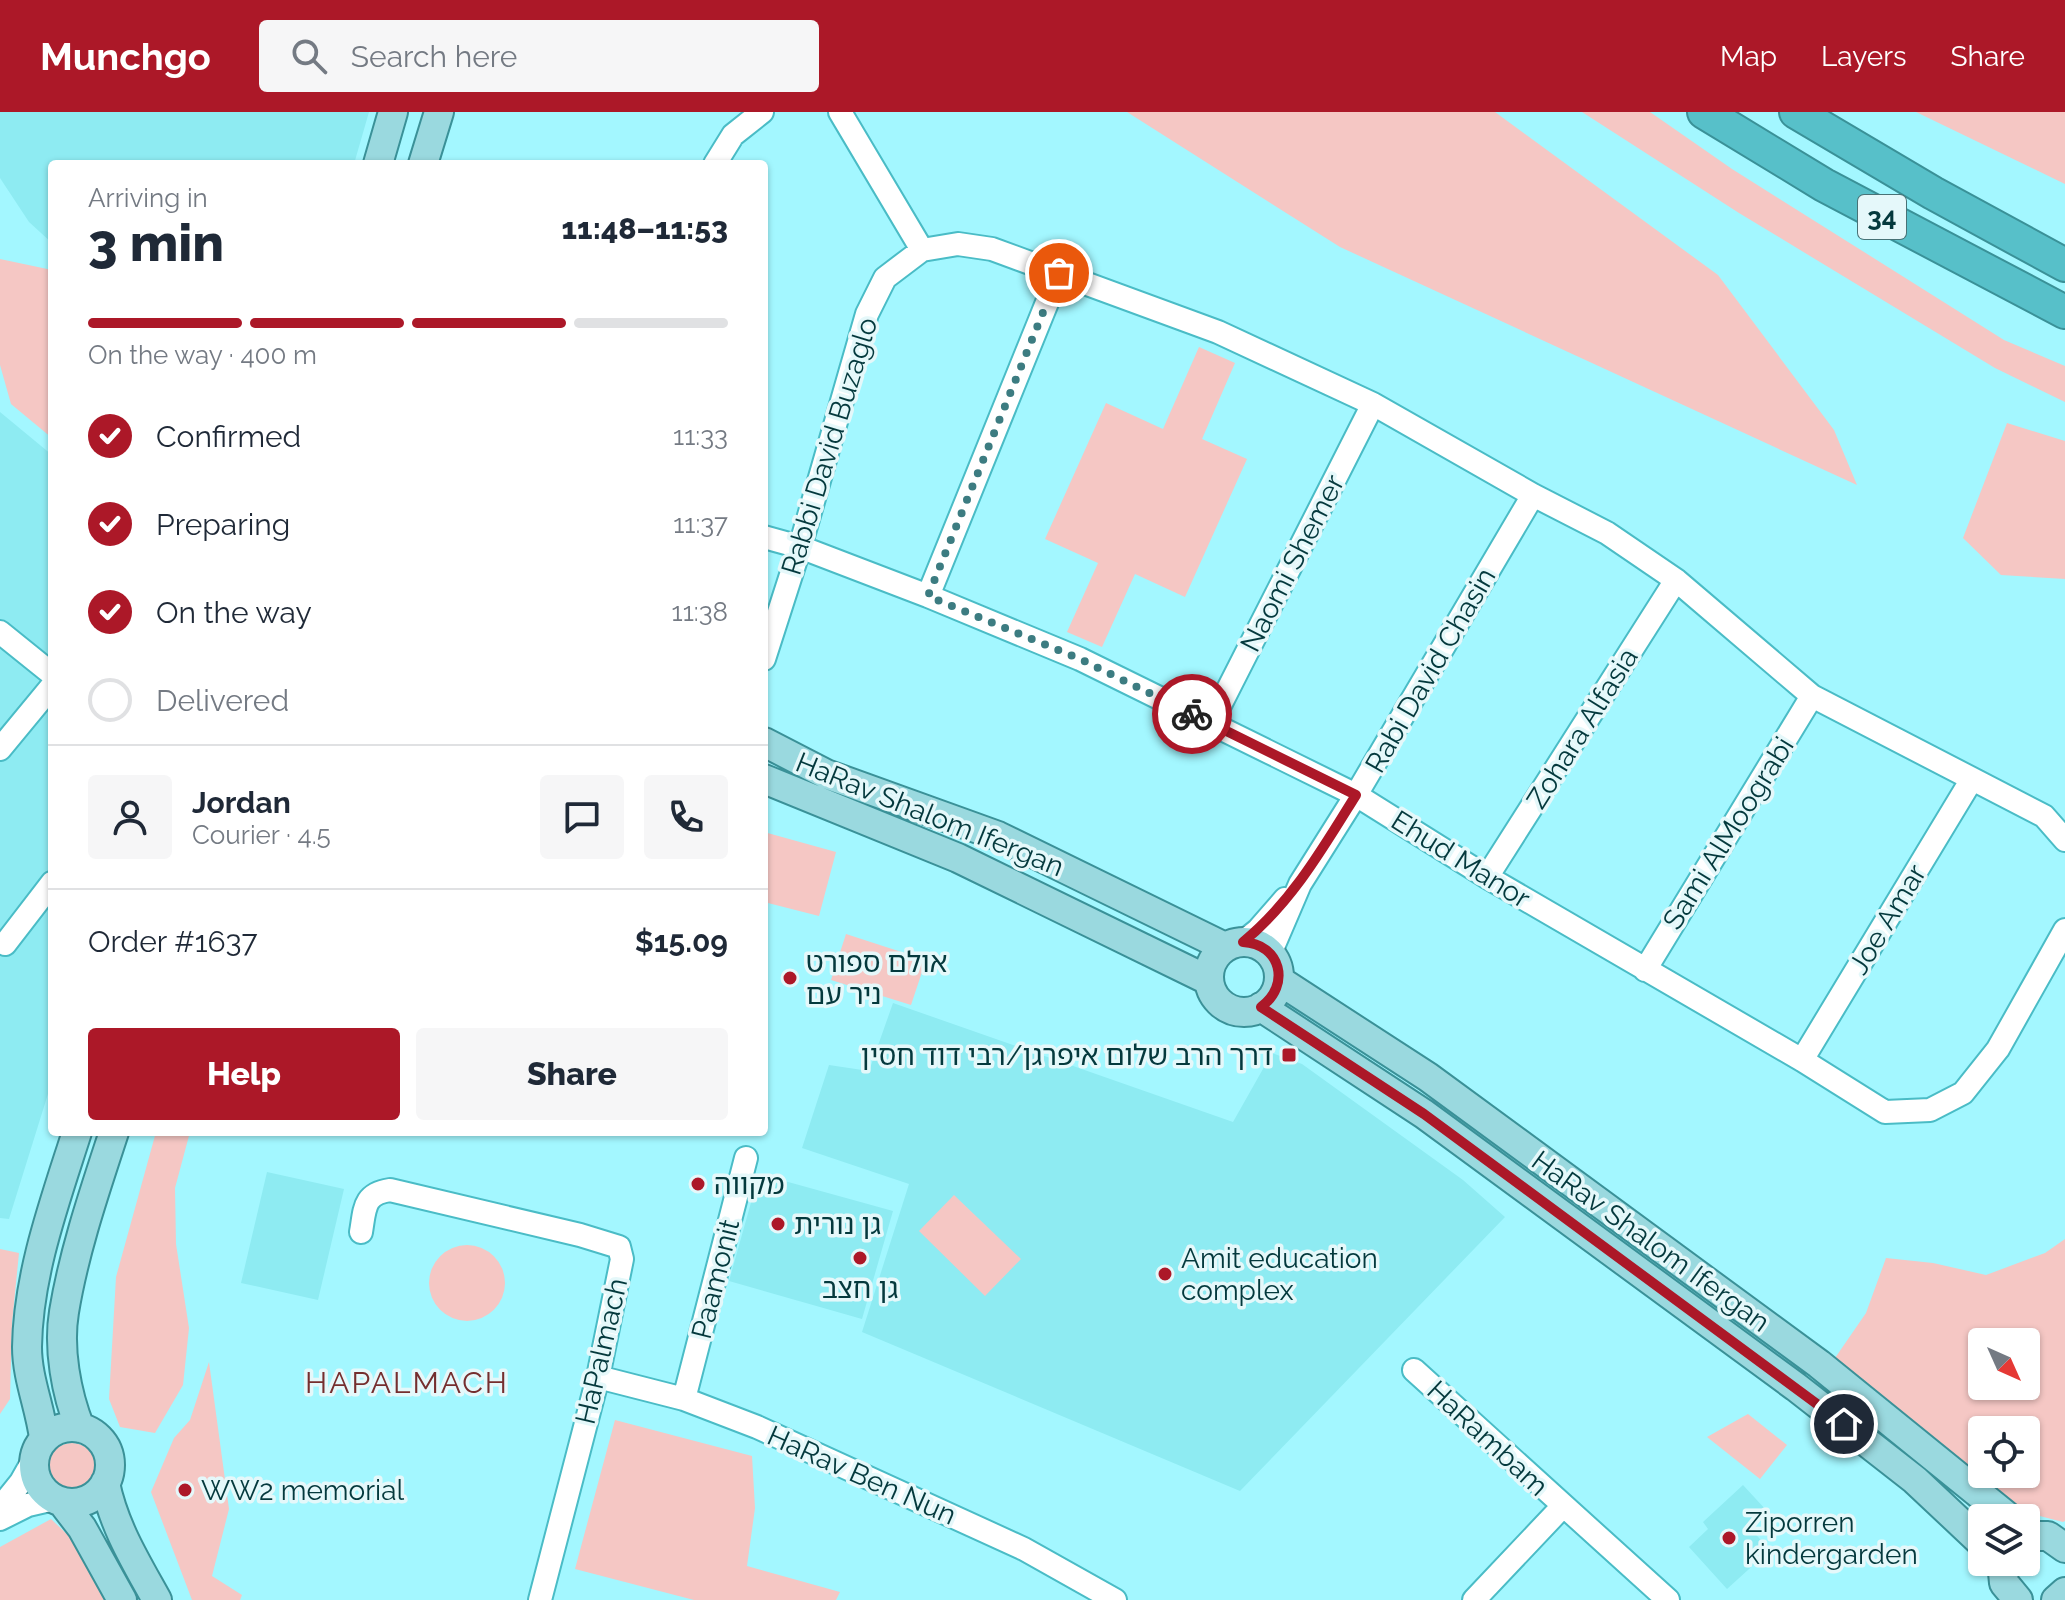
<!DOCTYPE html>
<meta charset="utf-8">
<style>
body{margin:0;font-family:Raleway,"Noto Sans Hebrew",sans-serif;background:#f6f6f7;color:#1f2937;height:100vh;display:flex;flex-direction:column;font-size:30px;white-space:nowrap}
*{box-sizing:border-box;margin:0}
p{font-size:26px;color:#747a83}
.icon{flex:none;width:44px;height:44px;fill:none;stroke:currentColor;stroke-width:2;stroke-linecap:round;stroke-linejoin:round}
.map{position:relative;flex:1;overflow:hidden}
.side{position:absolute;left:48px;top:48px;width:720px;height:976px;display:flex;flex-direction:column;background:#fff;border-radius:8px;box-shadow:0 2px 6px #0004}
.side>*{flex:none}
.needle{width:52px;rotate:135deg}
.fabs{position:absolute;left:1968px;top:1216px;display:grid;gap:16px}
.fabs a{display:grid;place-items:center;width:72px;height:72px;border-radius:8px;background:#fff;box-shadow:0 2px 6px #0004;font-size:40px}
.pin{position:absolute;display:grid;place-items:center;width:68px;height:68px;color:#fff;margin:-34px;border:4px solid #fff;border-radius:50%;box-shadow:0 2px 8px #0007}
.courier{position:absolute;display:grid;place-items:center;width:80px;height:80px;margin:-40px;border:6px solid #ac1828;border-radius:50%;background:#fff;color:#222;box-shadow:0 2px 10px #0007}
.headline em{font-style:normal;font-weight:800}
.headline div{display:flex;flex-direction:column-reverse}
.headline{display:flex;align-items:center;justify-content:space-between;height:136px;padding:0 40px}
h1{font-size:52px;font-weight:800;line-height:60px}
.bar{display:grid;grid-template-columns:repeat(4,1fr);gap:12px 8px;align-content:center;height:96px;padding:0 40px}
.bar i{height:10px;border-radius:6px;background:#e0e1e3}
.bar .current{background:#ac1828}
.bar p{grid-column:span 4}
.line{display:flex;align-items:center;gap:20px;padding:0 40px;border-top:2px solid #e0e1e3}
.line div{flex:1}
.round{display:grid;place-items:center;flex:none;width:84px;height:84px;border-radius:8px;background:#f6f6f7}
ol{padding:0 40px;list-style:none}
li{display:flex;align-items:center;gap:24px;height:88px}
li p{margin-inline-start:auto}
li .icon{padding:8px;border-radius:50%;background:#ac1828;color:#fff;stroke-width:4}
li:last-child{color:#747a83}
li i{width:44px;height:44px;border:4px solid #e0e1e3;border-radius:50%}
.primary-button{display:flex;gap:16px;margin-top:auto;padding:16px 40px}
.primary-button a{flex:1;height:92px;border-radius:8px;background:#ac1828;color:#fff;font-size:32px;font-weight:800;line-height:92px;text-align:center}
.primary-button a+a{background:#f6f6f7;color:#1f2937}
header{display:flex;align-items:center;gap:48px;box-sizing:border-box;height:112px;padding:0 40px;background:#ac1828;color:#fff}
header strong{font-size:38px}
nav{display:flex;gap:44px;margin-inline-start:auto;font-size:28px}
.search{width:560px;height:72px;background:#f6f6f7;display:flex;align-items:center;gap:20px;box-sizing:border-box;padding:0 28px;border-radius:8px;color:#747a83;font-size:30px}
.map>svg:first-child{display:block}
.built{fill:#8eebf2}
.green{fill:#f5c7c4;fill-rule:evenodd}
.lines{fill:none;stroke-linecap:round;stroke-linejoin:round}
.minor-casing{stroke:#4abcc6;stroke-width:26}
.major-casing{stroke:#3a9198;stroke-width:32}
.highway-casing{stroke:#3a9198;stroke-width:36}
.minor{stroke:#fff;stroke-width:22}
.major{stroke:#9ad9df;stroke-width:28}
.highway{stroke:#57c0c9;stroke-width:32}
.done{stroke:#3c7c81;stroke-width:8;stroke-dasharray:0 14.4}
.route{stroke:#ac1828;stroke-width:10}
.poi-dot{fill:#ac1828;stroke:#e5f8fa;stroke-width:3}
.labels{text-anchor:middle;stroke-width:7;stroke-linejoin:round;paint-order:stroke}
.shield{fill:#e5f8fa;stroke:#487276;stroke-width:2}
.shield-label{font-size:26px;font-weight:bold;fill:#04393d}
.street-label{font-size:28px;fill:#04393d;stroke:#e5f8fa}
.poi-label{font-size:28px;fill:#04393d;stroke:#e5f8fa;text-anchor:start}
.neighbourhood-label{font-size:30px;letter-spacing:2px;fill:#752e2e;stroke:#e5f8fa}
</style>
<header>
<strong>Munchgo</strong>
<div class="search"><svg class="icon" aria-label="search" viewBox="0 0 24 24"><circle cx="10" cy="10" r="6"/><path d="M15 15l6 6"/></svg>Search here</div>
<nav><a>Map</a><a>Layers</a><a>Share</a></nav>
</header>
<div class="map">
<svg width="2065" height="1488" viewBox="0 0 2065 1488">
<rect width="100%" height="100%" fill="#a3f7ff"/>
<path class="built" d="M 0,0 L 369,0 L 354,52 L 52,52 L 52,131 L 29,110 L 0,66 Z
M 0,300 L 52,343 L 52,969 L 9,1107 L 0,1106 Z
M 893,891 L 1233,1010 L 1272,941 L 1302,952 L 1463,1068 L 1505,1105 L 1240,1379 L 862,1220 L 909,1072 L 802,1036 L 829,953 L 869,959 Z
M 267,1060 L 344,1077 L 318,1188 L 241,1171 Z
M 759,1062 L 893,1099 L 862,1207 L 729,1169 Z
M 1743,1373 L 1767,1399 L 1749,1415 L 1770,1438 L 1727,1477 L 1689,1435 L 1708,1417 L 1703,1410 Z"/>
<path class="green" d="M 1127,0 L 1495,0 L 1718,163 L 1834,318 L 1857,373 L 1340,135 Z
M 1582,0 L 1650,0 L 1732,57 L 2004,228 L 2065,254 L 2065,290 L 1995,256 L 1739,101 Z
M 1916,0 L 2065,0 L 2065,72 Z
M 0,147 L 52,158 L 52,326 L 11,292 L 0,253 Z
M 1199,235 L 1235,251 L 1202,327 L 1247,347 L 1185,485 L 1135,462 L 1102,535 L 1067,520 L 1098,451 L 1045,427 L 1106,291 L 1163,317 Z
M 2007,311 L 2065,329 L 2065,467 L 2001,463 L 1963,426 Z
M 764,720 L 836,740 L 819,804 L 764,790 Z
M 846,822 L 926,848 L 911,893 L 831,868 Z
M 156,1020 L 190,1020 L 175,1076 L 176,1132 L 189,1216 L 183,1273 L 155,1321 L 120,1315 L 109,1287 L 116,1165 Z
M 954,1083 L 1021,1147 L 985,1184 L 919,1119 Z
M 2065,1127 L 2065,1409 L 2063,1410 L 2016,1398 L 1835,1246 L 1866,1201 L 1886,1146 L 1933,1151 L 1986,1163 L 2045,1141 ZM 1982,1230 L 2026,1230 L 2026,1274 L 1982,1274 ZM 1982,1318 L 2026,1318 L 2026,1362 L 1982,1362 Z
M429 1171a38 38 0 1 1 76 0a38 38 0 1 1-76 0Z
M 0,1137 L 19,1141 L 12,1211 L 10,1287 L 0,1302 Z
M 209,1250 L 229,1397 L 212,1464 L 242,1483 L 240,1488 L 192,1488 L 151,1380 L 174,1326 L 190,1308 Z
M 1748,1302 L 1787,1333 L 1760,1367 L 1707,1325 Z
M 615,1308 L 752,1344 L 755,1396 L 747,1454 L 840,1480 L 836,1488 L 694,1488 L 575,1457 Z
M47 1356a25 25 0 1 1 50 0a25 25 0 1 1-50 0Z
M 51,1407 L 71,1426 L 104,1488 L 0,1488 L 0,1435 Z"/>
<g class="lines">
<g class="minor-casing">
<path id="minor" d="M 840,0 L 922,138
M 715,52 L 733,23 L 762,0
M 764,425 L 800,435 L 928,484 L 1080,547 L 1356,683 L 1487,765 L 1802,948 L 1885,1000 L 1930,998 L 1963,981 L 1998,937 L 2065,818
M 928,484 L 1059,161
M 0,520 L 52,562
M 764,547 L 800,435 L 867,202 L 885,166 L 922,138 L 958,132 L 992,137 L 1218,220 L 1373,292 L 1533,383 L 1607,421 L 1676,468 L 1812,584 L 2044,704 L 2065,728
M 1211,611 L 1373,292
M 0,637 L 52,574
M 1487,765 L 1676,468
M 1243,830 L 1258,818 L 1285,787
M 5,832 L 52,771
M 1270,842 L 1300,772 L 1356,683 L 1533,383
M 1645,858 L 1812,584
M 1802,948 L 1972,667
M 361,1120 C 365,1097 363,1082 390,1078 L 580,1123 L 619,1135 L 622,1147 L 598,1265 L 540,1488
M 1414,1258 L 1668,1488
M 598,1265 L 684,1287 L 757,1315 L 1024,1437 L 1115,1488
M 684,1287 L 746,1046
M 0,1396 L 21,1370 L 34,1347
M 0,1407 L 28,1393 L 54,1387
M 1474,1488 L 1562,1395"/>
</g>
<g class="major-casing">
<path id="major" d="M 378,52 L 393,0
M 423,52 L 439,0
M 764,630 L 826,662 L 998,724 L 1225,835
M 764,667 L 958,746 L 1208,868
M1209 865a35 35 0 1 1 70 0a35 35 0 1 1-70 0Z
M 1280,869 L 1428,965 L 1819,1252 L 2009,1406
M 1261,895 L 1424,1002 L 1796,1275 L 1915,1368 L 1982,1431
M34 1353a38 38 0 1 1 76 0a38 38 0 1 1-76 0Z
M 80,1316 C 66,1281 58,1236 64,1200 C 74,1139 95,1078 114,1020
M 44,1326 C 40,1295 27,1266 27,1235 C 28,1162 55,1089 77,1020
M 105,1371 C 114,1415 136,1450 157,1488
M 62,1390 L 82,1416 L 122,1488
M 2026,1424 L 2048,1424 L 2065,1436
M 2002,1450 L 2004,1471 L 2018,1488
M 2056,1488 L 2065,1480"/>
</g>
<g class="highway-casing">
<path id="highway" d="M 1704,0 L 1824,73 L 2065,200
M 1796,0 L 1933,81 L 2065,153"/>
</g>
<use href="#minor" class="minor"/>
<use href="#major" class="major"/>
<use href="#highway" class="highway"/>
</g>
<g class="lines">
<path class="done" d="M 1059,161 L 928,484 L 1080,547 L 1192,602"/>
<path class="route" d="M 1192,602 L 1356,683 C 1323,736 1292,790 1243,830 C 1281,832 1291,873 1261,895 L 1424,1002 L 1844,1312"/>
</g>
<g class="poi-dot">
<circle cx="790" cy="866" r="8"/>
<rect x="1281" y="935" width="16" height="16" rx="4"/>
<circle cx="698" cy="1072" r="8"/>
<circle cx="778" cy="1112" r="8"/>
<circle cx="860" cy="1146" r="8"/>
<circle cx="1165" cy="1162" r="8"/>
<circle cx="185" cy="1378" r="8"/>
<circle cx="1729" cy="1426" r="8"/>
</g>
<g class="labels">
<rect class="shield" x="1858" y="83" width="48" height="44" rx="6"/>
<g class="shield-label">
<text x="1882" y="114">34</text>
</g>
<g class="street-label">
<text transform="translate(829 334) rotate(-73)" y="10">Rabbi David Buzaglo</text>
<text transform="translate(1292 451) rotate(-63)" y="10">Naomi Shemer</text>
<text transform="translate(1430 558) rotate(-60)" y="10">Rabi David Chasin</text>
<text transform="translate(1582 616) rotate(-58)" y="10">Zohara Alfasia</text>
<text transform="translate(930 702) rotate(22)" y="10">HaRav Shalom Ifergan</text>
<text transform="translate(1728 721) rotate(-58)" y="10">Sami AlMoograbi</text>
<text transform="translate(1461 747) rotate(32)" y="10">Ehud Manor</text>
<text transform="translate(1887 807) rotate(-59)" y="10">Joe Amar</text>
<text transform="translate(1651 1129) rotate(36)" y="10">HaRav Shalom Ifergan</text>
<text transform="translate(715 1167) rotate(-76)" y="10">Paamonit</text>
<text transform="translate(601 1239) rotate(-77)" y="10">HaPalmach</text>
<text transform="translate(1488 1326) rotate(43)" y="10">HaRambam</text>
<text transform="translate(862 1363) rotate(24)" y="10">HaRav Ben Nun</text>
</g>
<g class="poi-label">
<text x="806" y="860">אולם ספורט<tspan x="806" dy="32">ניר עם</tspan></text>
<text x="1273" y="953" text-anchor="end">דרך הרב שלום איפרגן/רבי דוד חסין</text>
<text x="714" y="1082">מקווה</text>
<text x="794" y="1122">גן נורית</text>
<text x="1181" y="1156">Amit education<tspan x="1181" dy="32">complex</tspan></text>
<text x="860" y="1186" text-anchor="middle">גן חצב</text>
<text x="201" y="1388">WW2 memorial</text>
<text x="1745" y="1420">Ziporren<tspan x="1745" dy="32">kindergarden</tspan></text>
</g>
<g class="neighbourhood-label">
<text x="407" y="1281">HAPALMACH</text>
</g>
</g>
</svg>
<div class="fabs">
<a><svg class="needle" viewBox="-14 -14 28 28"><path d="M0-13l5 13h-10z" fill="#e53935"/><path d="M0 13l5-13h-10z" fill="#747a83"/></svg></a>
<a><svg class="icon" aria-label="locate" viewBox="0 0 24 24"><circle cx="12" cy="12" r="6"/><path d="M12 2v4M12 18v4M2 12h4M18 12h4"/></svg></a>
<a><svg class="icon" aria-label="layers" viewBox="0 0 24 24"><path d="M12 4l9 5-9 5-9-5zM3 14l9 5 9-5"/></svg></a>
</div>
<div class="pin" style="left:1059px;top:161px;background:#ea580c"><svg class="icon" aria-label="bag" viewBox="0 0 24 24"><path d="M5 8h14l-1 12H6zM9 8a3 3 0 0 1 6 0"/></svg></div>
<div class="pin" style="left:1844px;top:1312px;background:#1f2937"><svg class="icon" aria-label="home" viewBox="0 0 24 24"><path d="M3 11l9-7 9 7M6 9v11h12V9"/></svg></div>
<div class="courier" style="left:1192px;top:602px"><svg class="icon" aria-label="bike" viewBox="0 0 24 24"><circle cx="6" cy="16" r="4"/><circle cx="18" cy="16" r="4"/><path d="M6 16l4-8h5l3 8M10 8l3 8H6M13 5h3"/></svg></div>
<section class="side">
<div class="headline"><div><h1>3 min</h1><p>Arriving in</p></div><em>11:48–11:53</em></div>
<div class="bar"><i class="current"></i><i class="current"></i><i class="current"></i><i></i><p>On the way · 400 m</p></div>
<ol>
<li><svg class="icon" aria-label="check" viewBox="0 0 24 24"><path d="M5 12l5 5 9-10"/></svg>Confirmed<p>11:33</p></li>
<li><svg class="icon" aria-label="check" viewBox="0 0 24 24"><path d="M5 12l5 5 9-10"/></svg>Preparing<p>11:37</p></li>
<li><svg class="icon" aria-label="check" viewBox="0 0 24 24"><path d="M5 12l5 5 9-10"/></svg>On the way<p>11:38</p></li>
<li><i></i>Delivered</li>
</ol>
<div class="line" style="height:144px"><a class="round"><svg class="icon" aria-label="person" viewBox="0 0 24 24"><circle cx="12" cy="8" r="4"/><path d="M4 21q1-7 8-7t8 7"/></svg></a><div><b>Jordan</b><p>Courier · 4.5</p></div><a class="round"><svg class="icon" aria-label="chat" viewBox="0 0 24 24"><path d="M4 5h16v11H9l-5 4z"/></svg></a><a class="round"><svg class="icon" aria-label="phone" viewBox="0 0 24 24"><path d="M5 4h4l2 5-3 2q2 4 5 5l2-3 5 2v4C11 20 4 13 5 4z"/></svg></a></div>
<div class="line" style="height:104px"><div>Order #1637</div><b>$15.09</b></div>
<div class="primary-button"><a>Help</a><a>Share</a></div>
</section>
</div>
